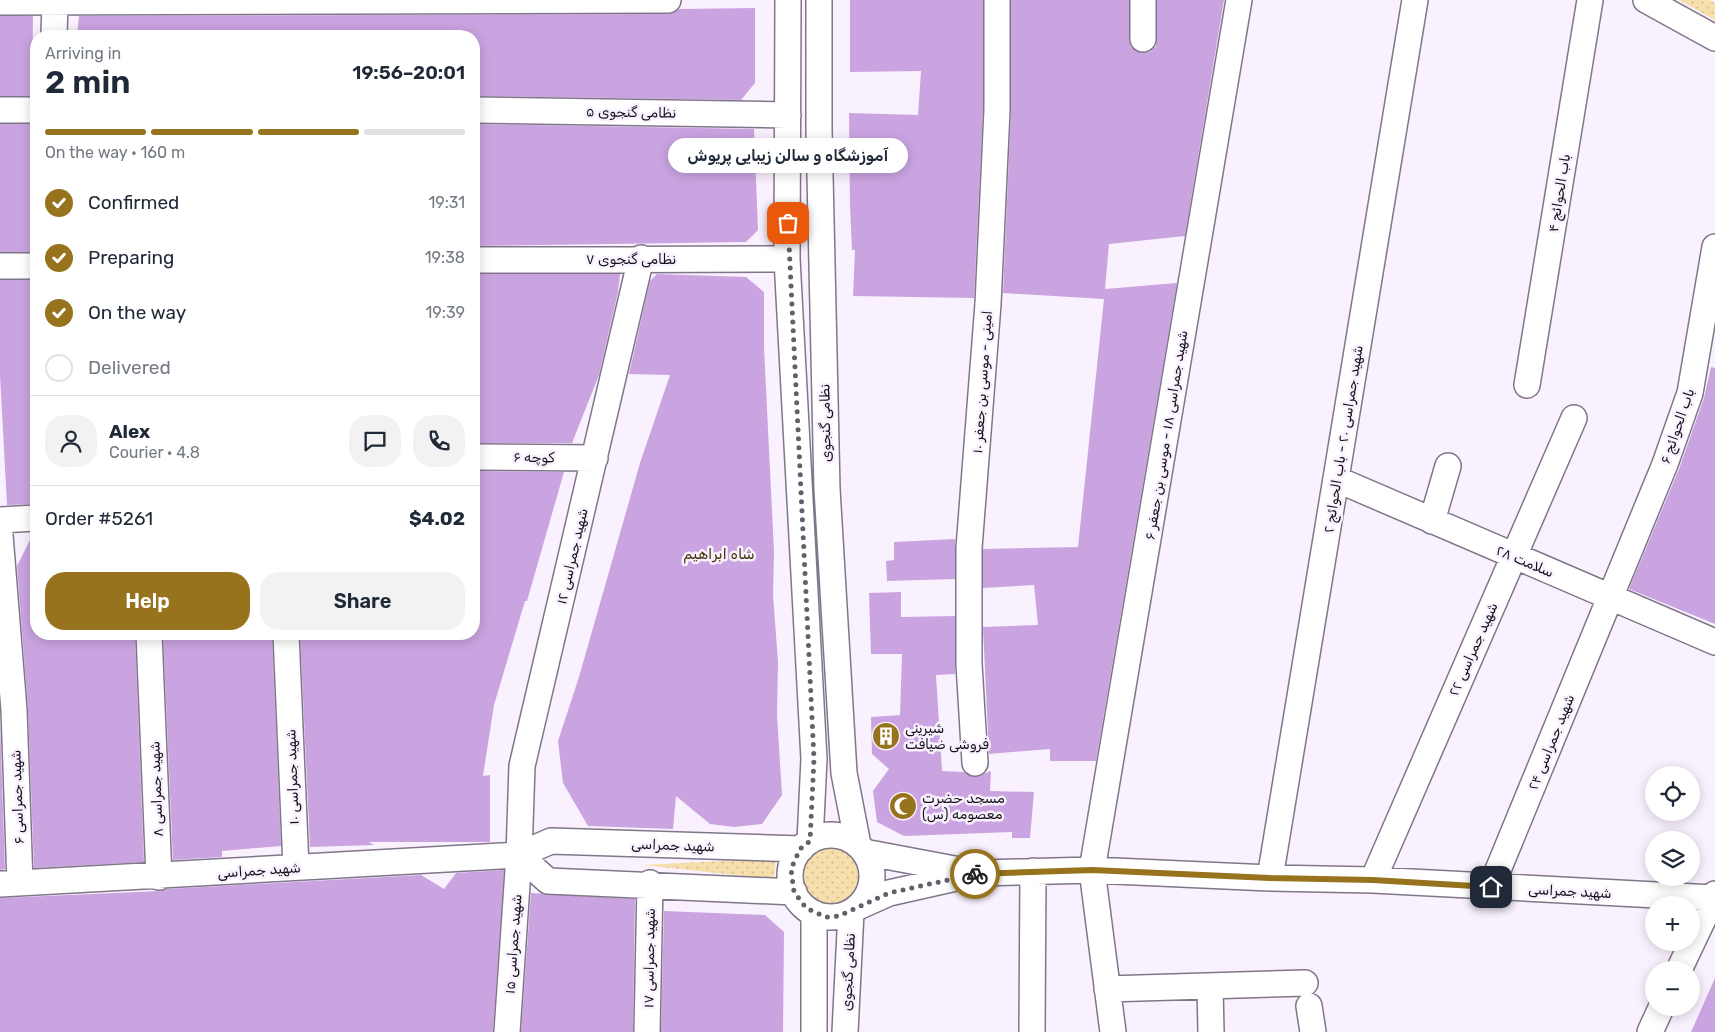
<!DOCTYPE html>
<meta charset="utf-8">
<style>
body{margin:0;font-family:Rubik,"Noto Naskh Arabic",sans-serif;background:#f2f2f3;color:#1f2937;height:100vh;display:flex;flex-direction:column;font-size:19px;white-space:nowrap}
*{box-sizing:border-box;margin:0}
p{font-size:16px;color:#747a83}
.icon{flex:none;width:28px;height:28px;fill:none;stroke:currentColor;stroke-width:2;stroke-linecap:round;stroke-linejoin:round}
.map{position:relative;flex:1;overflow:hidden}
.side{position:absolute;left:30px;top:30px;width:450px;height:610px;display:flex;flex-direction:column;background:#fff;border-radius:20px;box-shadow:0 2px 12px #0003}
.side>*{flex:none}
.controls{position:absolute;left:1645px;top:766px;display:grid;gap:10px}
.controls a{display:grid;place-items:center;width:55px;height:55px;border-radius:50%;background:#fff;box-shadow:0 2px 12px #0003;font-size:25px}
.pin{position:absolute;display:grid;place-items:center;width:42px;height:42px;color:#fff;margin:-21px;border-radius:10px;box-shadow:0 2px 8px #0006}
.courier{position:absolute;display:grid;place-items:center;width:50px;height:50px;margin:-25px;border:4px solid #96731c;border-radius:50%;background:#fff;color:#222;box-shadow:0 1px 6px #0007}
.bubble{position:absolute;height:35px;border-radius:18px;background:#fff;box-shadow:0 2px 12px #0003;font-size:16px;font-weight:600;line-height:35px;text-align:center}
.summary em{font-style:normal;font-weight:600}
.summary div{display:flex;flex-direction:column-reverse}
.summary{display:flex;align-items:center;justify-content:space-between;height:85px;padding:0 15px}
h1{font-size:32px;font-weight:600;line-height:38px}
.bar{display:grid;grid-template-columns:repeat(4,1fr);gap:8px 5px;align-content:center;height:60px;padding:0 15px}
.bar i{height:6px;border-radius:4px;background:#e0e1e3}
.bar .current{background:#96731c}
.bar p{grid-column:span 4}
.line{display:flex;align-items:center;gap:12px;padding:0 15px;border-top:1px solid #e0e1e3}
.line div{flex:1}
.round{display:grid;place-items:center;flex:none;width:52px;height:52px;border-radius:20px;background:#f2f2f3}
ol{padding:0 15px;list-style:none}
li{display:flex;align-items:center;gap:15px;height:55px}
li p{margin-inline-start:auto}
li .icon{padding:5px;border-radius:50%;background:#96731c;color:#fff;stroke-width:4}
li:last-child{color:#747a83}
li i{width:28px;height:28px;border:2px solid #e0e1e3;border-radius:50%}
.action{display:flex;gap:10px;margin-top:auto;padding:10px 15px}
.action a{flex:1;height:58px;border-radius:20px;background:#96731c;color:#fff;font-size:20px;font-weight:600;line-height:58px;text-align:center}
.action a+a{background:#f2f2f3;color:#1f2937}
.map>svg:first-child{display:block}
.green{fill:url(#green-dots)}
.building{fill:#caa4e1}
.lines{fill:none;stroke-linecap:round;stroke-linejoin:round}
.minor-casing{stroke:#817689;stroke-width:28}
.minor{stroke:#fff;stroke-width:25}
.done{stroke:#655f69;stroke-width:5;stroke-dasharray:0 9}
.route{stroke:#96731c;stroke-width:6}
.labels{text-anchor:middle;stroke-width:5;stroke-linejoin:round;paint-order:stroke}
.street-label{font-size:14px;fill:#161119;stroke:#f9f1fe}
.poi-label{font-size:14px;fill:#161119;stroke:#f9f1fe;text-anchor:start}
.neighbourhood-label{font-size:15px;fill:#43330a;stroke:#f9f1fe}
</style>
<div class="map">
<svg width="1715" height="1032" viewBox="0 0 1715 1032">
<defs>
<pattern id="green-dots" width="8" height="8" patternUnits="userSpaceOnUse" patternTransform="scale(1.25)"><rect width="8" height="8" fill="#f7dfac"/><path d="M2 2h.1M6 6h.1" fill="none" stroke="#d3be93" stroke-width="1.8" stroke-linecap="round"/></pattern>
</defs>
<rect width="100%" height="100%" fill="#f9f1fe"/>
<path class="green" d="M 1679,0 L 1709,0 L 1715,3 L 1715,20 Z
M799 876a32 32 0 1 1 64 0a32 32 0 1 1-64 0Z
M 776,858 L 774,879 L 642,865 Z"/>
<path class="building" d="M 850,0 L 983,0 L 983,110 L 974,298 L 853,296 L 855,250 L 852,250 L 850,206 L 849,113 L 918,115 L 921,71 L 850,72 Z
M 1011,0 L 1129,0 L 1129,39 L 1131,47 L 1143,53 L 1150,52 L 1156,46 L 1157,0 L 1224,0 L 1185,236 L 1109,244 L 1105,289 L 1177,283 L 1096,761 L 1050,761 L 1050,749 L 989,754 L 983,627 L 1038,625 L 1034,585 L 983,588 L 983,549 L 1078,547 L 1104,299 L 1003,293 L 1011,111 Z
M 755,8 L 755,83 L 741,100 L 474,96 L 474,36 L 77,36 L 79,16 L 668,14 L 679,9 Z
M 0,16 L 33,16 L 32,96 L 0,96 Z
M 0,124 L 30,124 L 30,252 L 0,252 Z
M 474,124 L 754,129 L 758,230 L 746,242 L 474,246 Z
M 474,274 L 620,274 L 618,292 L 599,375 L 572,443 L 474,443 Z
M 657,274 L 746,277 L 764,292 L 764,347 L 774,552 L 773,595 L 778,662 L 777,715 L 782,795 L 762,824 L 734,827 L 710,824 L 676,796 L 673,829 L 588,826 L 563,783 L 558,741 L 579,677 L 640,463 L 670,375 L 629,374 L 650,281 Z
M 0,280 L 36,280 L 36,504 L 7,505 L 0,375 Z
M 1711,367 L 1715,368 L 1715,624 L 1629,589 L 1679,469 L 1704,398 Z
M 474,471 L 564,472 L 527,601 L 525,601 L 494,705 L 483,776 L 490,775 L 490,842 L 369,842 L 374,845 L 310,847 L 300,634 L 474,634 Z
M 34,532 L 36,532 L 36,634 L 135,634 L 144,862 L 34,868 L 28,709 L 17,566 Z
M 955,539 L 955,579 L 887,581 L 886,561 L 894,560 L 894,542 Z
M 901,592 L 901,617 L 955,616 L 955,674 L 936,675 L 942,771 L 964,772 L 975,777 L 991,771 L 990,791 L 1034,792 L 1030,838 L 1012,838 L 1012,832 L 904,836 L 877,822 L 873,791 L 889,769 L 872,754 L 871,717 L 900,715 L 902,654 L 871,654 L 869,593 Z
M 163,634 L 272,634 L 281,846 L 222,851 L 222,857 L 173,860 Z
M 0,721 L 5,869 L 0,870 Z
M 504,870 L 493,1032 L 0,1032 L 0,898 L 160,891 L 167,889 L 421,875 L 444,889 L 456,873 Z
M 531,893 L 635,899 L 633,1032 L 521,1032 Z
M 664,911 L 765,915 L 784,932 L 783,1032 L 661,1032 Z
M 1715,978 L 1715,1032 L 1691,1032 Z"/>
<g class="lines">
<g class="minor-casing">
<path id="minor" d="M 788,0 L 787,259 L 814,759 L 810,841
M 819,0 L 819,130 L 827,489 L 844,773 L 858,845
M 1143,0 L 1143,39
M 1646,0 L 1715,38
M 0,2 L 668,0
M 54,36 L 55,0
M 0,110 L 36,110
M 474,110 L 788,115
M 474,260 L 787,259
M 0,266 L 36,266
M 1527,385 L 1590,0
M 474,457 L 595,458
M 1336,479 L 1715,642
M 0,520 L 36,518
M 1432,521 L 1448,466
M 0,535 L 14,710 L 20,883
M 149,634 L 159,877
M 286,634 L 296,867
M 975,763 L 969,664 L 969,548 L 988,304 L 997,110 L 997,0
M790 876a41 41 0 1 1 82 0a41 41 0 1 1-82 0Z
M 864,852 L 965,871
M 519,855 L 548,881 L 794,892
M 1270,878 L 1415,0
M 1373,880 L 1574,418
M 0,884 L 519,855 L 551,841 L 801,849
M 1491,887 L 1665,464 L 1690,393 L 1715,247
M 860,906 L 889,893 L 978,873 L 1092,870 L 1270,878 L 1373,880 L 1713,898
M 814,913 L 814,1032
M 1679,970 L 1715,894
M 1210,986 L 1211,1032
M 1107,989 L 1305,983
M 1309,1006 L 1313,1032
M 507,1032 L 519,855 L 522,766 L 641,258
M 647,1032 L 650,883
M 845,1032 L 851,912
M 1032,1032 L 1033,871
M 1113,1032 L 1092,870 L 1239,0
M 1650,1032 L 1661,1008"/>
</g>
<use href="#minor" class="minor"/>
</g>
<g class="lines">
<path class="done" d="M 788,223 L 814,759 L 810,841 L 800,849 L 791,869 L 794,892 L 806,908 L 826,917 L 839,916 L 889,893 L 975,874"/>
<path class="route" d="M 975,874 L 1092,870 L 1270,878 L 1373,880 L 1491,887"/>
</g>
<defs>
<g id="building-disc" transform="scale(1.4375)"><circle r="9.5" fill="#96731c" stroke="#f9f1fe"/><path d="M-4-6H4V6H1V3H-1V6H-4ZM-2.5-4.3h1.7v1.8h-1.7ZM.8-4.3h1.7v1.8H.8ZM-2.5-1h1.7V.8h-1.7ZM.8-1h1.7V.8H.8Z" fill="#fff"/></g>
<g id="mosque-disc" transform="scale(1.4375)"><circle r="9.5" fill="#96731c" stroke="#f9f1fe"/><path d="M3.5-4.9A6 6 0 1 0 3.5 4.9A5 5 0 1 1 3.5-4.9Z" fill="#fff"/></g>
</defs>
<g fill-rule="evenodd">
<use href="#building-disc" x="886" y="736"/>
<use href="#mosque-disc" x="903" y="806"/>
</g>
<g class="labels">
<g class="street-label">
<text transform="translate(631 112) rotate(1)" y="5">نظامی گنجوی ۵</text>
<text transform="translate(1559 193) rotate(-81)" y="5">باب الحوائج ۴</text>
<text x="631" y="264">نظامی گنجوی ۷</text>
<text transform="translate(982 382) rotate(-86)" y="5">امینی - موسی بن جعفر ۱۰</text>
<text transform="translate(825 423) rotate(-91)" y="5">نظامی گنجوی</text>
<text transform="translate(1677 426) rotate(-71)" y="5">باب الحوائج ۶</text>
<text transform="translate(1166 435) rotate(-81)" y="5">شهید جمراسی ۱۸ - موسی بن جعفر ۶</text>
<text transform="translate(1343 439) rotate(-81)" y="5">شهید جمراسی ۲۰ - باب الحوائج ۲</text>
<text transform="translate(534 457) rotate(1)" y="5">کوچه ۶</text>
<text transform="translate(572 556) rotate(-77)" y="5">شهید جمراسی ۱۲</text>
<text transform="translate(1525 561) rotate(23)" y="5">سلامت ۲۸</text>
<text transform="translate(1473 649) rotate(-66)" y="5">شهید جمراسی ۲۲</text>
<text transform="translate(1551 742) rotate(-68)" y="5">شهید جمراسی ۲۴</text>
<text transform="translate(292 777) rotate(-92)" y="5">شهید جمراسی ۱۰</text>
<text transform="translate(156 789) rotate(-92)" y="5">شهید جمراسی ۸</text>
<text transform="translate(17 797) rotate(-92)" y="5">شهید جمراسی ۶</text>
<text transform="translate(673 845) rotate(2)" y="5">شهید جمراسی</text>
<text transform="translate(259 870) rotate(-4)" y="5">شهید جمراسی</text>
<text transform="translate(1570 891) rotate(3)" y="5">شهید جمراسی</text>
<text transform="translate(513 944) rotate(-86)" y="5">شهید جمراسی ۱۵</text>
<text transform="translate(649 958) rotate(-89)" y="5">شهید جمراسی ۱۷</text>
<text transform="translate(848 972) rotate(-87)" y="5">نظامی گنجوی</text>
</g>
<g class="poi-label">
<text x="905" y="733">شیرینی<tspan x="905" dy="16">فروشی ضیافت</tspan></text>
<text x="922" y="803">مسجد حضرت<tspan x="922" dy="16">معصومه (س)</tspan></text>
</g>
<g class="neighbourhood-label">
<text x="719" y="559">شاه ابراهیم</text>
</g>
</g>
</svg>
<div class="controls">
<a><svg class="icon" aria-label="locate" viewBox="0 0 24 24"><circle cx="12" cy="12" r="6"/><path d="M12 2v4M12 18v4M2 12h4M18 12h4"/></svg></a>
<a><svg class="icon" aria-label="layers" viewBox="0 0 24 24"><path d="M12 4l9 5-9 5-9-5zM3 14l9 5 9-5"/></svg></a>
<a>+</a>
<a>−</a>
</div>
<div class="pin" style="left:788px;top:223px;background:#ea580c"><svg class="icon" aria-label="bag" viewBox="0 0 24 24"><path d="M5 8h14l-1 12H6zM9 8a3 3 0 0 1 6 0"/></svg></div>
<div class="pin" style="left:1491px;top:887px;background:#1f2937"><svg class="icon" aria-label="home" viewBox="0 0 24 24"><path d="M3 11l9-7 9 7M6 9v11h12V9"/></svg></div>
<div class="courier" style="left:975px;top:874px"><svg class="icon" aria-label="bike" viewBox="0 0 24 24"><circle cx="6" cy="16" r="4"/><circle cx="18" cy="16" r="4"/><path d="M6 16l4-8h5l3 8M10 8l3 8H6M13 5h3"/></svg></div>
<div class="bubble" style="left:668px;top:138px;width:240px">آموزشگاه و سالن زیبایی پریوش</div>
<section class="side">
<div class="summary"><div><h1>2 min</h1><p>Arriving in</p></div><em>19:56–20:01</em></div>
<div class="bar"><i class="current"></i><i class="current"></i><i class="current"></i><i></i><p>On the way · 160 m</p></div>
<ol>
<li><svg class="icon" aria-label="check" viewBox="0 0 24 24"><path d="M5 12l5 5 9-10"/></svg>Confirmed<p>19:31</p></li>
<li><svg class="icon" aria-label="check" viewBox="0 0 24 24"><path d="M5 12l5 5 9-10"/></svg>Preparing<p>19:38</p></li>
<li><svg class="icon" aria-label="check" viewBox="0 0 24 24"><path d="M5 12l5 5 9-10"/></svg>On the way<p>19:39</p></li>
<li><i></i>Delivered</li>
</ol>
<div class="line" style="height:90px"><a class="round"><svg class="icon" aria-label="person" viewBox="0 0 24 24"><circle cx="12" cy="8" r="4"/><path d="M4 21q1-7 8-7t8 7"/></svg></a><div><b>Alex</b><p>Courier · 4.8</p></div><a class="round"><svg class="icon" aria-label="chat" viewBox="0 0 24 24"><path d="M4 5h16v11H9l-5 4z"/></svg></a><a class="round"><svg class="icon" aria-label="phone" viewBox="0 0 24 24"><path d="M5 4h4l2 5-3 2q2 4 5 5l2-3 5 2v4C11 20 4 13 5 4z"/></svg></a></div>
<div class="line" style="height:65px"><div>Order #5261</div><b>$4.02</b></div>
<div class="action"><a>Help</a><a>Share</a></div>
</section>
</div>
